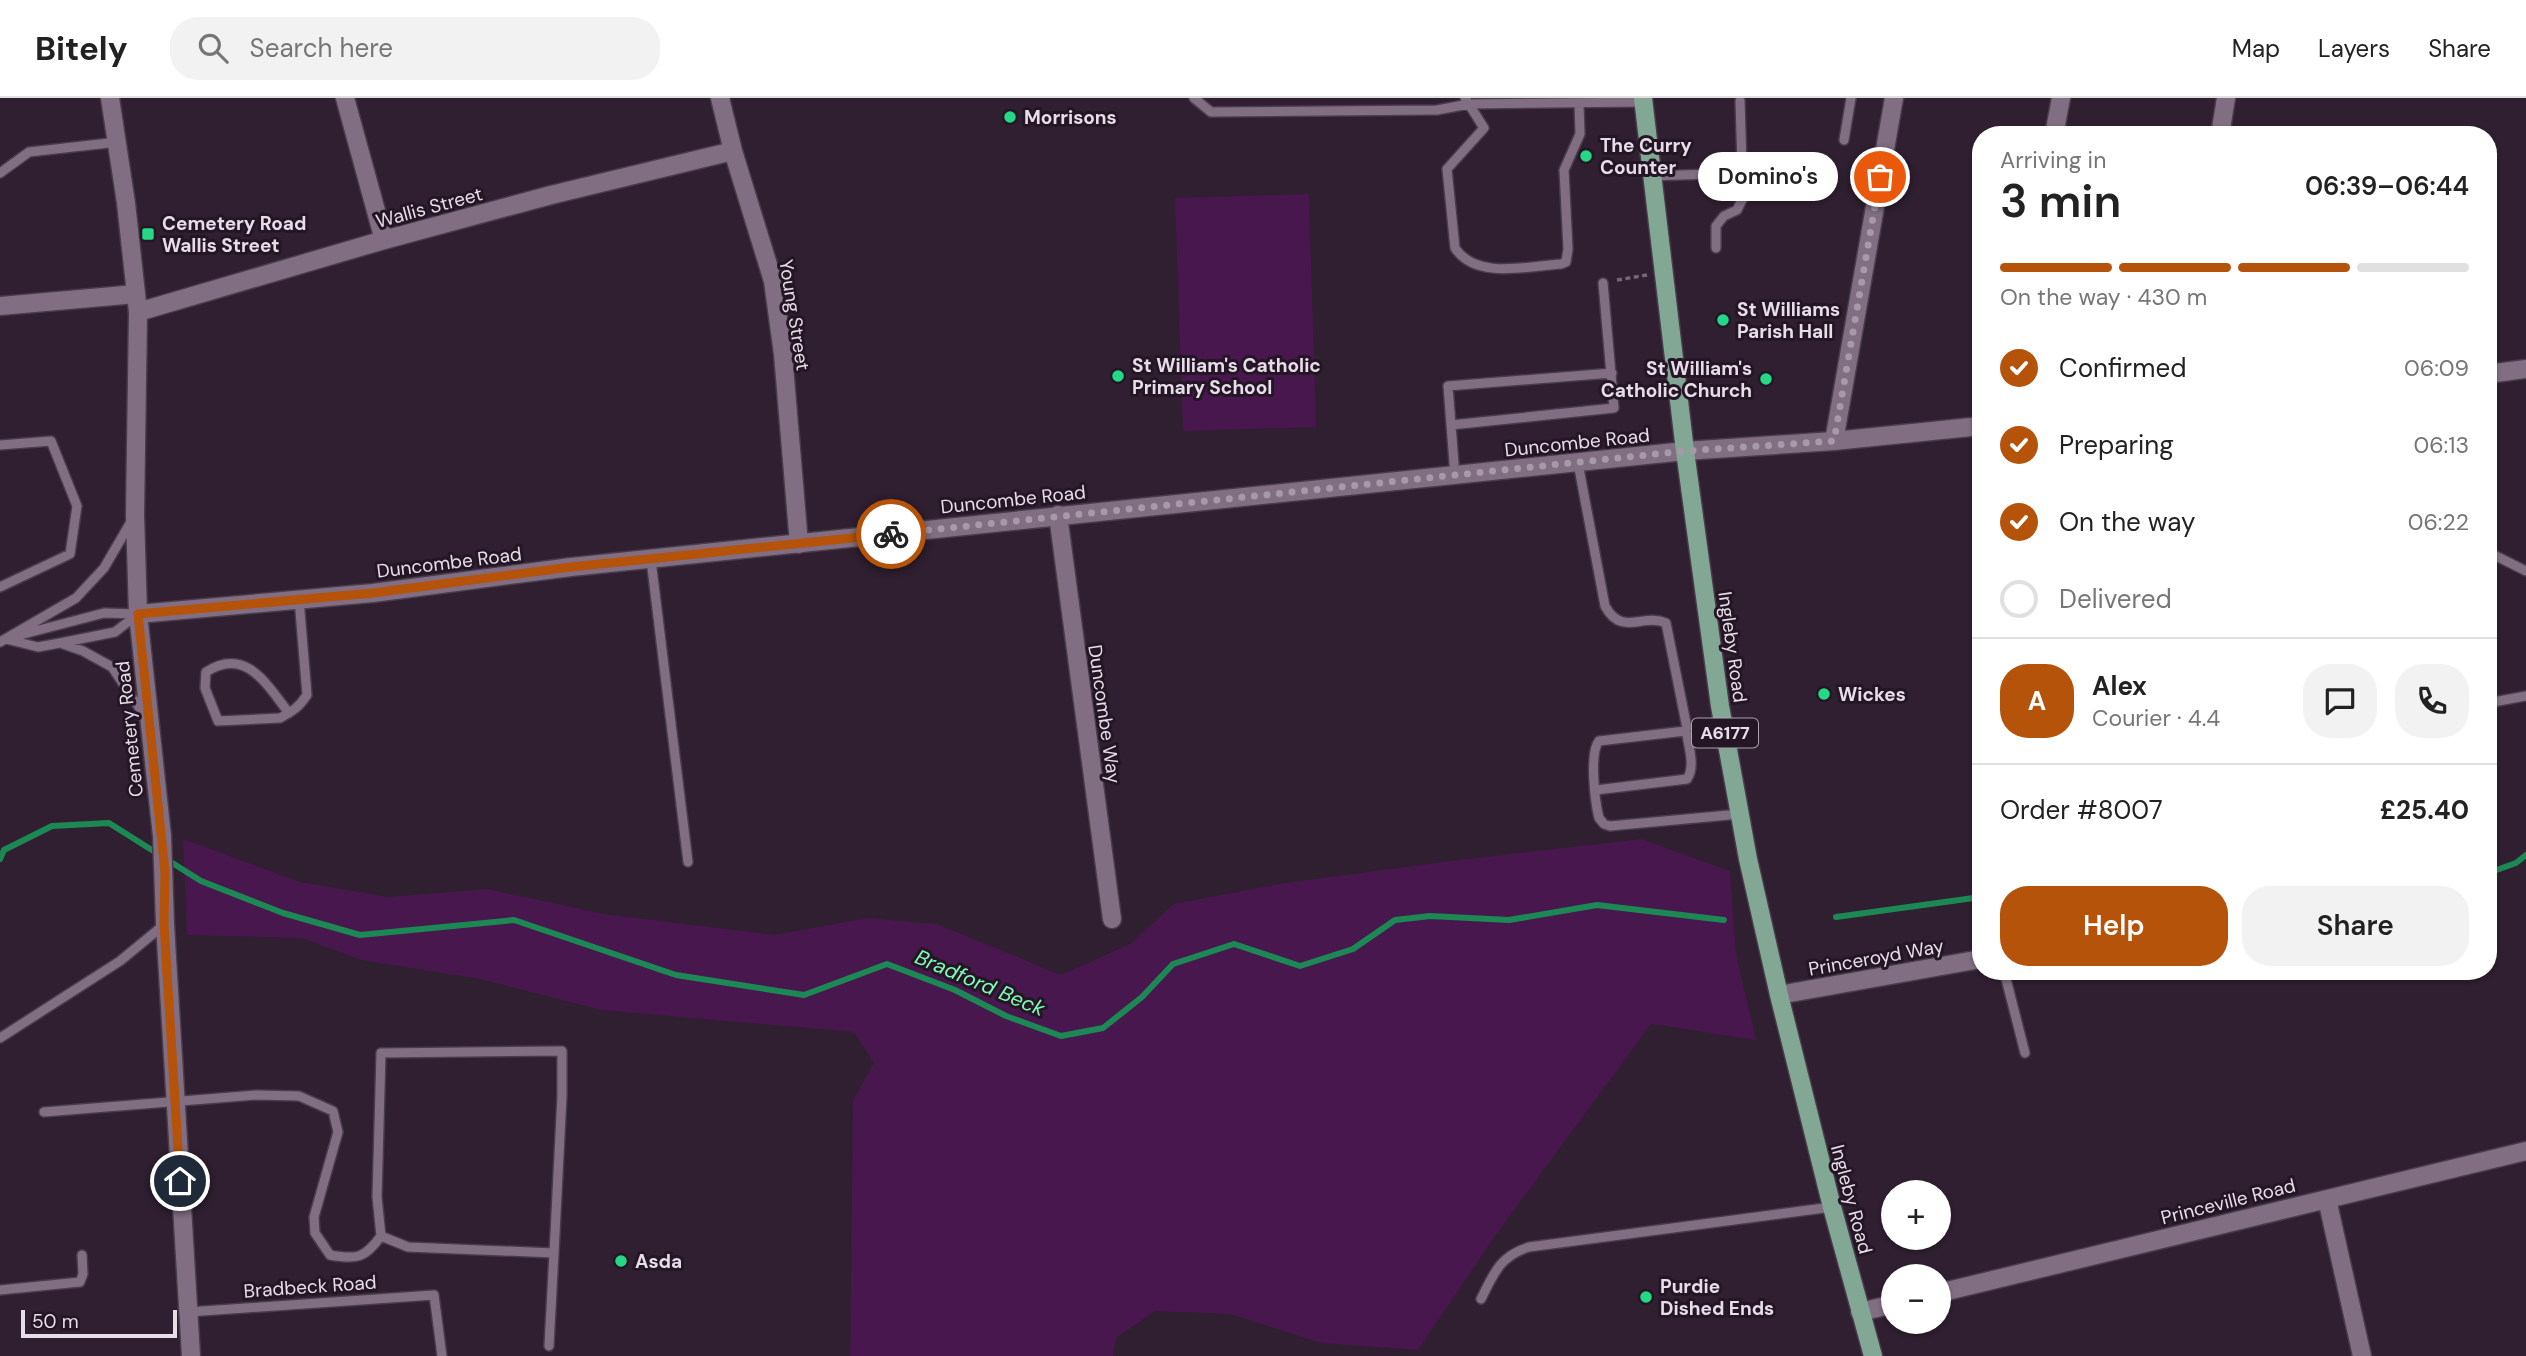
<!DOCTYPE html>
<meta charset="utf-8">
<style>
body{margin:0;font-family:"DM Sans",sans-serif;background:#f2f2f2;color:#222;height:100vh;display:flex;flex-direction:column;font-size:26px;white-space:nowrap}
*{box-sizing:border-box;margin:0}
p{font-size:23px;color:#767676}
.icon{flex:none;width:38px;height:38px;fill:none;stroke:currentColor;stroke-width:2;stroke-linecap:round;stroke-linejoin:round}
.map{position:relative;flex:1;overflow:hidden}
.details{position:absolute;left:1972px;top:28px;width:525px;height:854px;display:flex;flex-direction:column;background:#fff;border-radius:28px;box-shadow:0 2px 5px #0004}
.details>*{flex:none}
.buttons{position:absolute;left:1881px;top:1082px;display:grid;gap:14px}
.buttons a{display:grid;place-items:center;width:70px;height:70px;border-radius:50%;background:#fff;box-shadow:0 2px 5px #0004;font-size:35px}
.scale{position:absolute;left:21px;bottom:18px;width:156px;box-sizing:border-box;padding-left:7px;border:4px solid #e7dde8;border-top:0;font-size:19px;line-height:24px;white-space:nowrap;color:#e7dde8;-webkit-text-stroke:5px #251626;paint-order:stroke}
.pin{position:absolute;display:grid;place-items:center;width:60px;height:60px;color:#fff;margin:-30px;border:4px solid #fff;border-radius:50%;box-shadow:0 2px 7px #0007}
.courier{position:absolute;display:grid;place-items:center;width:70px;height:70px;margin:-35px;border:5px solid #b45309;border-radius:50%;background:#fff;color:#222;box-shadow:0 2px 9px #0007}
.bubble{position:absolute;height:49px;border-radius:24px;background:#fff;box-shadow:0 2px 5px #0004;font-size:23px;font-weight:600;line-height:49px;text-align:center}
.head em{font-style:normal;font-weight:600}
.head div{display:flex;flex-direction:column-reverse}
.head{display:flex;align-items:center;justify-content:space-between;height:119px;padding:0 28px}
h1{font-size:46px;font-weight:600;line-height:52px}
.bar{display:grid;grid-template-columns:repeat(4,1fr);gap:10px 7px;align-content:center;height:84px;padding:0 28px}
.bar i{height:9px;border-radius:5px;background:#e0e0e0}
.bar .active{background:#b45309}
.bar p{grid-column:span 4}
.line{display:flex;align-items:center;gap:18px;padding:0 28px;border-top:2px solid #e0e0e0}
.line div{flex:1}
.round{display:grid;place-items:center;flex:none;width:74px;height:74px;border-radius:28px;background:#f2f2f2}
ol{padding:0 28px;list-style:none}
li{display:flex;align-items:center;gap:21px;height:77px}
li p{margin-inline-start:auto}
li .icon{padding:7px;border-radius:50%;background:#b45309;color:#fff;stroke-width:4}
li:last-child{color:#767676}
li i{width:38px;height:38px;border:4px solid #e0e0e0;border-radius:50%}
.primary-button{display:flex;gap:14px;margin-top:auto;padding:14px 28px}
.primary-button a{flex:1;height:80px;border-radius:28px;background:#b45309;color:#fff;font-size:28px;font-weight:600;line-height:80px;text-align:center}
.primary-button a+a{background:#f2f2f2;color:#222}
header{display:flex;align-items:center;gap:42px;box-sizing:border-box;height:98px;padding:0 35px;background:#fff;border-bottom:2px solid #e0e0e0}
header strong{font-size:33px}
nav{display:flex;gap:38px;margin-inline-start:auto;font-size:24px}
.search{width:490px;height:63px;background:#f2f2f2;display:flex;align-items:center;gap:18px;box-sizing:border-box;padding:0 24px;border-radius:28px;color:#767676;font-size:26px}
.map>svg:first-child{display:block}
.green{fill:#48174e}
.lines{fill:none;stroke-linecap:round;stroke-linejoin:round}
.stream{stroke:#1c8955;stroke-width:6}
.lane-casing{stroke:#483b4a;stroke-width:12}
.street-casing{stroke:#483b4a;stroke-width:21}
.secondary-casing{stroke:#483b4a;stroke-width:21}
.primary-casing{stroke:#483b4a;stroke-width:21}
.path{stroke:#756776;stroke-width:3.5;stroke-dasharray:5 3.5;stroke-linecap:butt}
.lane{stroke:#816e82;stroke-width:9}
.street{stroke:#816e82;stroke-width:18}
.secondary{stroke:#816e82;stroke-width:18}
.primary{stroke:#82a895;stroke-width:18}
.done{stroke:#a79aa8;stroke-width:7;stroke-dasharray:0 12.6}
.route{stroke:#b45309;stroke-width:9}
.poi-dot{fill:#24d886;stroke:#251626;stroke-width:2.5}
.labels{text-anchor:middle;stroke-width:6;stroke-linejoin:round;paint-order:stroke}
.shield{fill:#251626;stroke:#ada1ae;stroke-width:2}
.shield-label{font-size:18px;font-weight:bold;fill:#e7dde8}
.poi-label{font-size:19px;font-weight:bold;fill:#e7dde8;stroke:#251626;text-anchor:start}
.street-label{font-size:19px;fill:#e7dde8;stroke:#251626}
.water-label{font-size:21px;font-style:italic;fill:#7dfeb5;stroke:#251626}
</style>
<header>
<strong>Bitely</strong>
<div class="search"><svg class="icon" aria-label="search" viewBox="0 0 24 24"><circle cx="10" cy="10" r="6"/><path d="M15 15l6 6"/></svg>Search here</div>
<nav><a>Map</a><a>Layers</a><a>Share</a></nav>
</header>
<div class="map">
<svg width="2526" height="1258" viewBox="0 0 2526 1258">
<rect width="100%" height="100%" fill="#2f1f30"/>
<path class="green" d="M 1309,96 L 1316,329 L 1183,333 L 1175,100 Z
M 183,741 L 300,784 L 388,799 L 487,791 L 604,816 L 774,837 L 867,820 L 937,826 L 1061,877 L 1132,845 L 1173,806 L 1285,785 L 1459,762 L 1641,741 L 1730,773 L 1736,856 L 1756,942 L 1651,926 L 1495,1138 L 1418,1252 L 1321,1245 L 1230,1216 L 1155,1213 L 1116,1240 L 1113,1258 L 850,1258 L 853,1002 L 874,965 L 854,934 L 601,912 L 480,881 L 361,862 L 302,840 L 187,837 Z"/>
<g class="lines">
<path class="stream" d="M 0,761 L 4,752 L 52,728 L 109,725 L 201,783 L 283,815 L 360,837 L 514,822 L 676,877 L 804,897 L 887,866 L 955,892 L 1006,918 L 1061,938 L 1103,930 L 1142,899 L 1173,866 L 1234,846 L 1300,868 L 1353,851 L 1395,822 L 1430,818 L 1509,822 L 1597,807 L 1724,822
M 2488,775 L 2516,765 L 2526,757
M 1836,819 L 1981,799"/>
<g class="lane-casing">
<path id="lane" d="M 1194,0 L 1211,14 L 1437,12 L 1469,6 L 1644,4
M 1465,0 L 1484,30 L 1447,71 L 1455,150 C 1476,182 1528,168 1561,166 L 1566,164 L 1568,151 L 1564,72 L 1580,36 L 1579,6
M 1844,42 L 1851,0
M 0,75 L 29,54 L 118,44
M 1651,78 L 1742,75
M 1716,150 L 1716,128 L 1724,118 L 1737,112 L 1743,100 L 1740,3
M 1451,327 L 1448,288 L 1612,275
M 0,347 L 51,343 L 77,408 L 70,456 L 0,489
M 1578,365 L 1605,508 C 1622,539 1642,515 1666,525 L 1687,630 L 1685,633 L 1599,643 C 1589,655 1595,704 1599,720 L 1604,726 L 1610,728 L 1740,716
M 1455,378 L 1451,327 L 1614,310 L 1603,185
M 2488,454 L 2526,473
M 651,462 L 688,764
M 16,538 L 104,515 L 138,516
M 6,541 L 38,549 L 60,545 L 115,534 L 138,516
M 0,544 L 76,500 L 104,470 L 132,422
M 63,546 L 83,553 L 112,569 L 144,617
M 1981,590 L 1981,599
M 2488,605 L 2526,598
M 289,615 C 267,587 246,548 206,574 L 205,590 L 218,623 L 280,620 C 293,613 299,609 307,597 L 299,501
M 1596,692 L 1687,681 C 1696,668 1688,647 1686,632
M 2004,873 L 2025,955
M 0,940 L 120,863 L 165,826
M 44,1014 L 257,997 L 299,998 L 333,1013 L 338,1034 L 314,1119 L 315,1135 L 330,1157 C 357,1162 365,1160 381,1138 L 377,1099 L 381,955 L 562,953 L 562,998 L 554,1155 L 408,1149 L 381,1138
M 0,1192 L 80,1184 L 83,1176 L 82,1157
M 1481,1201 C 1494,1175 1500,1158 1529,1149 L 1832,1109
M 188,1214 L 434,1197 L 442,1258
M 549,1248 L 554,1155"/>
</g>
<g class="street-casing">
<path id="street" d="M 345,0 L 384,142
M 720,0 L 733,53 L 773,183 L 783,256 L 799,446
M 2054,37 L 2061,0
M 2220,37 L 2226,0
M 0,208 L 136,196
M 138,214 L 384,142 L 551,97 L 733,53
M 2488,276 L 2526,271
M 1834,343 L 1894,0
M 1058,417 L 1112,821
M 138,516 L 373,495 L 571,469 L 1685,353 L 1834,343 L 1981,328
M 1779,897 L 1981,861
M 2327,1101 L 2362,1258
M 1939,1195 L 2526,1053
M 1860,1214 L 1894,1206"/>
</g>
<g class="secondary-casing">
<path id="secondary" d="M 110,0 L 126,105 L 138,214 L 135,417 L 138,516 L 162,738 L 165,826 L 191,1258"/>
</g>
<g class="primary-casing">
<path id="primary" d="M 1643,0 L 1685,353 L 1720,608 L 1748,761 L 1779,897 L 1832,1109 L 1873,1258"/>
</g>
<path class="path" d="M 1617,182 L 1647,177"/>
<use href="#lane" class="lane"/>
<use href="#street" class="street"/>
<use href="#secondary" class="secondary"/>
<use href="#primary" class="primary"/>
</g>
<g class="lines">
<path class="done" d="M 891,436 L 1685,353 L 1834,343 L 1880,79"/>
<path class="route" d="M 180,1083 L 164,826 L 165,774 L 138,516 L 373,495 L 571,469 L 891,436"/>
</g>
<g class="poi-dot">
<circle cx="1010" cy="19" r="7"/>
<circle cx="1586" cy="58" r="7"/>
<rect x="141" y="129" width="14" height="14" rx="3.5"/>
<circle cx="1723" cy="222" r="7"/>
<circle cx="1118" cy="278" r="7"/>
<circle cx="1766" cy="281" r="7"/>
<circle cx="1824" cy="596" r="7"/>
<circle cx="621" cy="1163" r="7"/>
<circle cx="1646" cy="1199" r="7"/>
</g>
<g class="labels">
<rect class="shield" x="1692" y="620.5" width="66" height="29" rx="5"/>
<g class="shield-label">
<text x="1725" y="641">A6177</text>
</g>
<g class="poi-label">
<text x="1024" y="26">Morrisons</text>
<text x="1600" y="54">The Curry<tspan x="1600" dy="22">Counter</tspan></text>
<text x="162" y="132">Cemetery Road<tspan x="162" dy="22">Wallis Street</tspan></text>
<text x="1737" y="218">St Williams<tspan x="1737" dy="22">Parish Hall</tspan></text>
<text x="1132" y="274">St William's Catholic<tspan x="1132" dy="22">Primary School</tspan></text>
<text x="1752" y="277" text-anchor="end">St William's<tspan x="1752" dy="22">Catholic Church</tspan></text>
<text x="1838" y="603">Wickes</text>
<text x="635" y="1170">Asda</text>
<text x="1660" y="1195">Purdie<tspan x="1660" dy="22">Dished Ends</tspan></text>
</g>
<g class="street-label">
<text transform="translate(429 109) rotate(-15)" y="7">Wallis Street</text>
<text transform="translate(795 217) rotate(81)" y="7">Young Street</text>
<text transform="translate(1577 344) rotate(-6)" y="7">Duncombe Road</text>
<text transform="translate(1013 401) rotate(-6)" y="7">Duncombe Road</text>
<text transform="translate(449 464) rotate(-7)" y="7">Duncombe Road</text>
<text transform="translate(1733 549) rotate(82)" y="7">Ingleby Road</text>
<text transform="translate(1105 616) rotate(82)" y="7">Duncombe Way</text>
<text transform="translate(129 631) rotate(-96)" y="7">Cemetery Road</text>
<text transform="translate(1876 859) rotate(-10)" y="7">Princeroyd Way</text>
<text transform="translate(1852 1101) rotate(75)" y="7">Ingleby Road</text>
<text transform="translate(2228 1103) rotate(-14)" y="7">Princeville Road</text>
<text transform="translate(310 1188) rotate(-4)" y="7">Bradbeck Road</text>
</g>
<g class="water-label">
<text transform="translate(980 885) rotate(23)" y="7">Bradford Beck</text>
</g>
</g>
</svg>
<div class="buttons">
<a>+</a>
<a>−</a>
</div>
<div class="scale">50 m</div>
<div class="pin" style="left:1880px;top:79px;background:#ea580c"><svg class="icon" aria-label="bag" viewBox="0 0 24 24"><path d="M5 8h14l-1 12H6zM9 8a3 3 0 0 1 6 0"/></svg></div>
<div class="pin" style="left:180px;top:1083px;background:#1f2937"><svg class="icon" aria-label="home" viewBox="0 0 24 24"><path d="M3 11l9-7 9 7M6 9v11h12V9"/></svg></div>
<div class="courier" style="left:891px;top:436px"><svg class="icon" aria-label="bike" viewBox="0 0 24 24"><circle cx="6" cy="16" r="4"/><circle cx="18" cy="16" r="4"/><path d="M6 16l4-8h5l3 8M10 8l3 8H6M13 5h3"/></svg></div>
<div class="bubble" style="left:1698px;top:54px;width:140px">Domino's</div>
<section class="details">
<div class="head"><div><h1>3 min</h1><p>Arriving in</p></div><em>06:39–06:44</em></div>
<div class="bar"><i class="active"></i><i class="active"></i><i class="active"></i><i></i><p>On the way · 430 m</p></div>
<ol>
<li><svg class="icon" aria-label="check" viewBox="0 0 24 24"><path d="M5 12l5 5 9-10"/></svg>Confirmed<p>06:09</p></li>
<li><svg class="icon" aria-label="check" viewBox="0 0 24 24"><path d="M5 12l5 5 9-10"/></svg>Preparing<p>06:13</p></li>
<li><svg class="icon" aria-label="check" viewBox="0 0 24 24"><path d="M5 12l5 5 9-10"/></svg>On the way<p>06:22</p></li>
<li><i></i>Delivered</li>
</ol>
<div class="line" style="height:126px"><b class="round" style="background:#b45309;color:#fff">A</b><div><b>Alex</b><p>Courier · 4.4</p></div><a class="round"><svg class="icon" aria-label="chat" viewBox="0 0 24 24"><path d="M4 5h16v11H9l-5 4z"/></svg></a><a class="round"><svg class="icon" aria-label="phone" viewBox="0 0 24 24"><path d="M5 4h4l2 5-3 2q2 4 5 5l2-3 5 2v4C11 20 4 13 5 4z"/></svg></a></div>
<div class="line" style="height:91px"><div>Order #8007</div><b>£25.40</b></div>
<div class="primary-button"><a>Help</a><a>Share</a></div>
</section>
</div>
